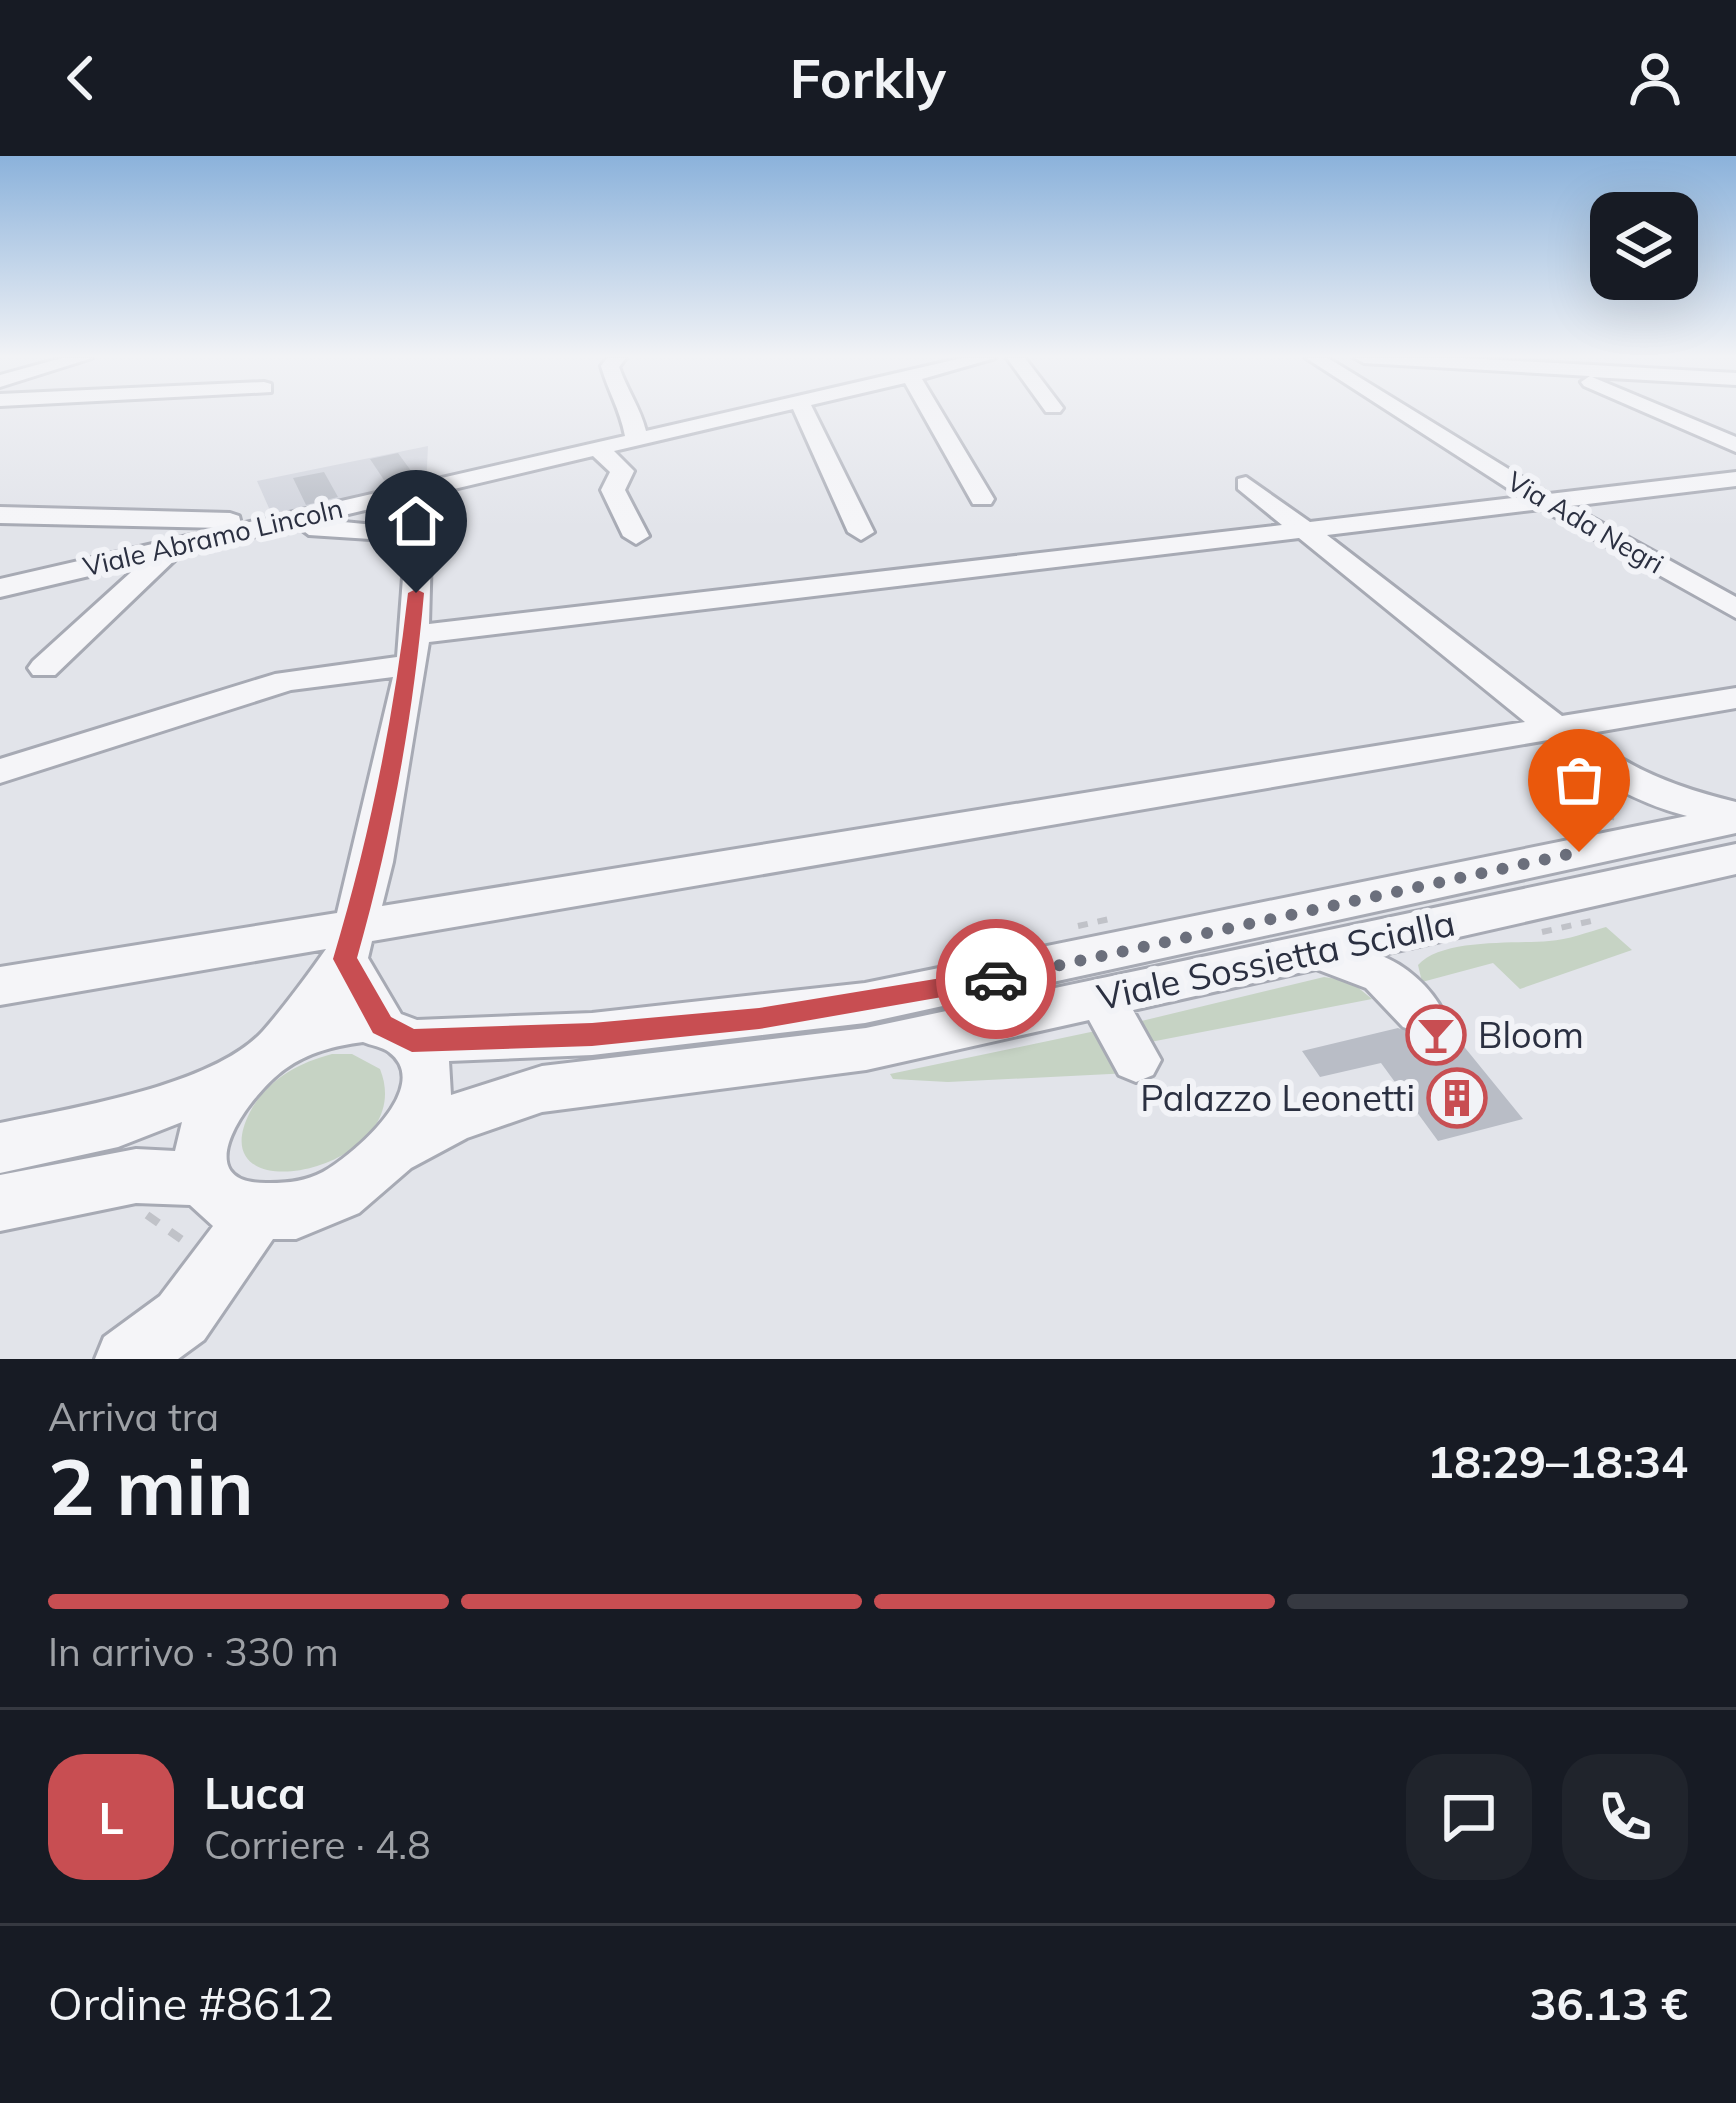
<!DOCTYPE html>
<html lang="it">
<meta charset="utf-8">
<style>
body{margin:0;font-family:Mulish,sans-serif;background:#20242c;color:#f1f3f6;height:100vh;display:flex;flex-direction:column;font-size:45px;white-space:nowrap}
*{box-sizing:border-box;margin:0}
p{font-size:39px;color:#9ea1a6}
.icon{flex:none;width:66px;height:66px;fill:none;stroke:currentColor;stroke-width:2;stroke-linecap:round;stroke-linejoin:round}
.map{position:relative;height:1203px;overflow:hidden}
.drawer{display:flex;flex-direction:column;background:#171b24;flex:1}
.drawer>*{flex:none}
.controls{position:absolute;left:1590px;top:36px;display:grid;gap:24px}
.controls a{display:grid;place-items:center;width:108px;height:108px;border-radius:24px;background:#171b24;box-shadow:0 12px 48px #0002;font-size:60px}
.pin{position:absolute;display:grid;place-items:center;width:102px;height:102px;color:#fff;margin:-123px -51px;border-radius:50% 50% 50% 0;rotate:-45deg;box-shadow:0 0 12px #0007}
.pin .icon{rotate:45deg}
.courier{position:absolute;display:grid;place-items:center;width:120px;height:120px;margin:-60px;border:9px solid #c84e52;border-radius:50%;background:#fff;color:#222;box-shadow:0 3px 15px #0007}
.summary em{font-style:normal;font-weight:700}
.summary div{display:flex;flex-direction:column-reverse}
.summary{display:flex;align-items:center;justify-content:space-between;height:204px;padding:0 48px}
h1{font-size:78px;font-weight:700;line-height:90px}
.bar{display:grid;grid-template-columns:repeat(4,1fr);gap:18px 12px;align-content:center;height:144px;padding:0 48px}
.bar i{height:15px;border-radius:9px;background:#363941}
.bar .selected{background:#c84e52}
.bar p{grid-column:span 4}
.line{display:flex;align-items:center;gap:30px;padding:0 48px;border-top:3px solid #363941}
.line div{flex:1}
.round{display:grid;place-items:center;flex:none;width:126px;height:126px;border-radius:36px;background:#20242c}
header{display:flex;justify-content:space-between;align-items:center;height:156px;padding:0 48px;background:#171b24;font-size:54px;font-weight:700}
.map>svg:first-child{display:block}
.built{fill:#d0d3dc}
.green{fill:#c6d3c4}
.building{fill:#b9bdc6}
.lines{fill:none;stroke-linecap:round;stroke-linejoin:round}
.minor-casing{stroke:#a7aab4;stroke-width:6}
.path-far2{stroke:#c0c2c8;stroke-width:4.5;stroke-dasharray:9 9;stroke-linecap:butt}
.path-far1{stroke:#c0c2c8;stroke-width:6;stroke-dasharray:10 10;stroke-linecap:butt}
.path{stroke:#c0c2c8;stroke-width:8;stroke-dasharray:14 14;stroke-linecap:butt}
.minor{fill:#f5f5f8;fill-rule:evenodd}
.route{fill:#c84e52}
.done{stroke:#6b6f7c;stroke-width:12;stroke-dasharray:0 21.6}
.labels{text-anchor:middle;stroke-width:12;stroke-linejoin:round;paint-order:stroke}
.far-street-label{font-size:27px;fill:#2b3041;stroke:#f2f3f7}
.near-street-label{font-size:36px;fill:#2b3041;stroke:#f2f3f7}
.near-poi-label{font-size:36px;fill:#2b3041;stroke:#f2f3f7;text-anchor:start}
</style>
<header><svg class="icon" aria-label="back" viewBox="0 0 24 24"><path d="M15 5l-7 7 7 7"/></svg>Forkly<svg class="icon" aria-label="person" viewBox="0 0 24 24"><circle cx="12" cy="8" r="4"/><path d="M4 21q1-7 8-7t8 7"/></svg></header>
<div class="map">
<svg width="1736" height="1203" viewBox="0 0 1736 1203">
<rect width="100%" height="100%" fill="#e2e4ea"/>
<path class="built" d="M 428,290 L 426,332 L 276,368 L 257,325 Z"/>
<path class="green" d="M 1606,771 L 1632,794 L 1520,833 L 1493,807 L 1422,826 L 1418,809 C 1442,782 1515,788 1549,785 C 1568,784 1588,776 1606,771 Z
M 1324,821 L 1350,825 L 1372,843 L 1140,888 L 1129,868 Z
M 1105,873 L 1130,917 L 948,926 L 893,923 L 890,918 Z
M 332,898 L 352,898 L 380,913 C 421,1015 196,1061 250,956 C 267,924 298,907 332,898 Z"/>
<path class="building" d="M 398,297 L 417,323 L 388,330 L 370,303 Z
M 324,316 L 338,341 L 306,349 L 293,322 Z
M 1444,866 L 1523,963 L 1438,985 L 1381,907 L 1320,921 L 1302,895 L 1398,872 L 1421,881 L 1438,875 Z"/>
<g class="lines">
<g class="minor-casing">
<path id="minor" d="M 62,202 L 92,202 L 0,231 L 0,219 Z
M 607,202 L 626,202 L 619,211 C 627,234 640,251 646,275 L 962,202 L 995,202 L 922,223 L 994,343 L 991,348 L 973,348 L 905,227 L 811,249 L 874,376 L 861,384 L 848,376 L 793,253 L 614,295 L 634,315 L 625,334 L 649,380 L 636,388 L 623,380 L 601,334 L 610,316 L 593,300 L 323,364 L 416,373 L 419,365 L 411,353 L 414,348 L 432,348 L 445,365 L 431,395 L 429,468 L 1282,369 L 1238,333 L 1238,323 L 1246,321 L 1310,366 L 1521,341 L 1306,202 L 1328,202 L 1549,338 L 1736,316 L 1736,330 L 1571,350 L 1736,441 L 1736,462 L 1541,353 L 1327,379 L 1562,560 L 1736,532 L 1736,552 L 1585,578 C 1633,615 1678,632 1736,646 L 1736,677 L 865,867 L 592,899 L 449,905 L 451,939 L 542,910 L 866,872 L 1736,688 L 1736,718 L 1379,799 C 1405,808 1431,831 1444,857 L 1437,871 L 1420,877 L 1403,871 L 1366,832 L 1316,813 L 1133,854 L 1161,904 L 1153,919 L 1136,926 L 1119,919 L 1089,864 L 866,914 L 542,956 L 467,982 L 411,1012 L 359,1057 L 296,1083 L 273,1083 L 204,1184 L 178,1203 L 95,1203 L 104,1181 L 160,1140 L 213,1070 L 190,1049 L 136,1047 L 0,1075 L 0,1019 L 136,993 L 175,995 L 182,966 L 118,991 L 0,1017 L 0,967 C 72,952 213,930 263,875 C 284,851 307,820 326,793 L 0,849 L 0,811 L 337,757 L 393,521 L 291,534 L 0,627 L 0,603 L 275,518 L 397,501 L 405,395 L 401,385 L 309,379 L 297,370 L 181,398 L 55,519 L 33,519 L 28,512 L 33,505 L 140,408 L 0,441 L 0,423 L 222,372 L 0,367 L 0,351 L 230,357 L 239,360 L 241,368 L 625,280 C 620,253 608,235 601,210 ZM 1299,382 L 1525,566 L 382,750 L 393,706 L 429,486 ZM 1548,584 C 1592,620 1632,646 1687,660 L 865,827 L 592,857 L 417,864 L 401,858 L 368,802 L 372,785 ZM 363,886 C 370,889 383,891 389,896 C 435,930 352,1000 323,1016 C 306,1025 289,1027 270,1027 C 181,1030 251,937 285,913 C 309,896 334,890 363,886 Z
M 1007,202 L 1025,202 L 1063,252 L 1060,256 L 1046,256 Z
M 1355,202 L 1464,202 L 1736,217 L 1736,229 L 1592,221 L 1736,281 L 1736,296 L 1584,230 L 1581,226 L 1590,220 L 1364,207 Z
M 264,226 L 271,228 L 271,236 L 0,250 L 0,238 Z"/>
</g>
<path class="path-far2" d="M 1611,654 L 1612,641"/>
<path class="path-far1" d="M 1611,664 L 1612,651
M 1078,770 L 1114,762
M 1542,776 L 1600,763"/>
<path class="path" d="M 147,1059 L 185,1086"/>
<use href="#minor" class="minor"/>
</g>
<linearGradient id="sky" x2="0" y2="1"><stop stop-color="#8bb2db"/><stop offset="0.54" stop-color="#f2f3f6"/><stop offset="1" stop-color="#f2f3f6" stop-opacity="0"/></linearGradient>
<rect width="1736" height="371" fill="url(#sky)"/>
<path class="route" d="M 416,433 L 424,437 C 413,562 391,682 357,802 L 391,861 L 414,873 L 592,867 L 759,852 L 996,813 L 1009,823 L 1005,830 L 759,873 L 592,890 L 412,896 L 373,877 L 333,803 C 369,683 394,562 408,437 Z"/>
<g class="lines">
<path class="done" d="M 996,823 L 1579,696"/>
</g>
<defs>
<g id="bar-ring" transform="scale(3)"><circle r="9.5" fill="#f2f3f7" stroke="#c84e52" stroke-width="1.5"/><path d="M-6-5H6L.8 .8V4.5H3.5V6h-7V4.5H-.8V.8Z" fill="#c84e52"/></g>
<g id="building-ring" transform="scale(3)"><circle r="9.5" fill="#f2f3f7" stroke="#c84e52" stroke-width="1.5"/><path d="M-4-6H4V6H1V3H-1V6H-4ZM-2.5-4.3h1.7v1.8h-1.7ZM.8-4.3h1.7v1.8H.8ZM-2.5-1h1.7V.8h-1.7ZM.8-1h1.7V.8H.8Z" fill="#c84e52"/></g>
</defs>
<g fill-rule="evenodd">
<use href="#bar-ring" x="1436" y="879"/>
<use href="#building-ring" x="1457" y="942"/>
</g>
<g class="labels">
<g class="far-street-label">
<text transform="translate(1585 367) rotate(30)" y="9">Via Ada Negri</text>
<text transform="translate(213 382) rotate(-13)" y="9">Viale Abramo Lincoln</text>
</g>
<g class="near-street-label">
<text transform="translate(1276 804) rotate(-12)" y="13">Viale Sossietta Scialla</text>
</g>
<g class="near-poi-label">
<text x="1478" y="892">Bloom</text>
<text x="1415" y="955" text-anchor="end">Palazzo Leonetti</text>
</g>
</g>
</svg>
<div class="controls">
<a><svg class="icon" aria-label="layers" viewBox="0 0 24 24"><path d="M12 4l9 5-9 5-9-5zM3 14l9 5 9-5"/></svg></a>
</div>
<div class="pin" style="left:1579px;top:696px;background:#ea580c"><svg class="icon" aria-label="bag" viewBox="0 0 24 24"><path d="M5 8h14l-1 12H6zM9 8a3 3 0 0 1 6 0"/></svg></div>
<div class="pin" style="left:416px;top:437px;background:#1f2937"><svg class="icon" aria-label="home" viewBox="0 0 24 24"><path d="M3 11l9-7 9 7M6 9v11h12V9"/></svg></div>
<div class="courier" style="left:996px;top:823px"><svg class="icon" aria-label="car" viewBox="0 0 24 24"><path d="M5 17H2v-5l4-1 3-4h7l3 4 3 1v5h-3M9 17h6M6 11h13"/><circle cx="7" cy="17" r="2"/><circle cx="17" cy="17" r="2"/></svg></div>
</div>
<section class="drawer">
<div class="summary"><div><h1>2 min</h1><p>Arriva tra</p></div><em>18:29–18:34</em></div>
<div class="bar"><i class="selected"></i><i class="selected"></i><i class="selected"></i><i></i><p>In arrivo · 330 m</p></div>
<div class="line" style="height:216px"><b class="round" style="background:#c84e52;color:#fff">L</b><div><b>Luca</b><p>Corriere · 4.8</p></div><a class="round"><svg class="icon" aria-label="chat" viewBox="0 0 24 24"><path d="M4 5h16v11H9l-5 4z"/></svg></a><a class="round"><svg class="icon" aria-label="phone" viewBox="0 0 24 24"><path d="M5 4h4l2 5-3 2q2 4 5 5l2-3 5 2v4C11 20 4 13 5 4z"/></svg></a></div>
<div class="line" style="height:156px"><div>Ordine #8612</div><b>36.13 €</b></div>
</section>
